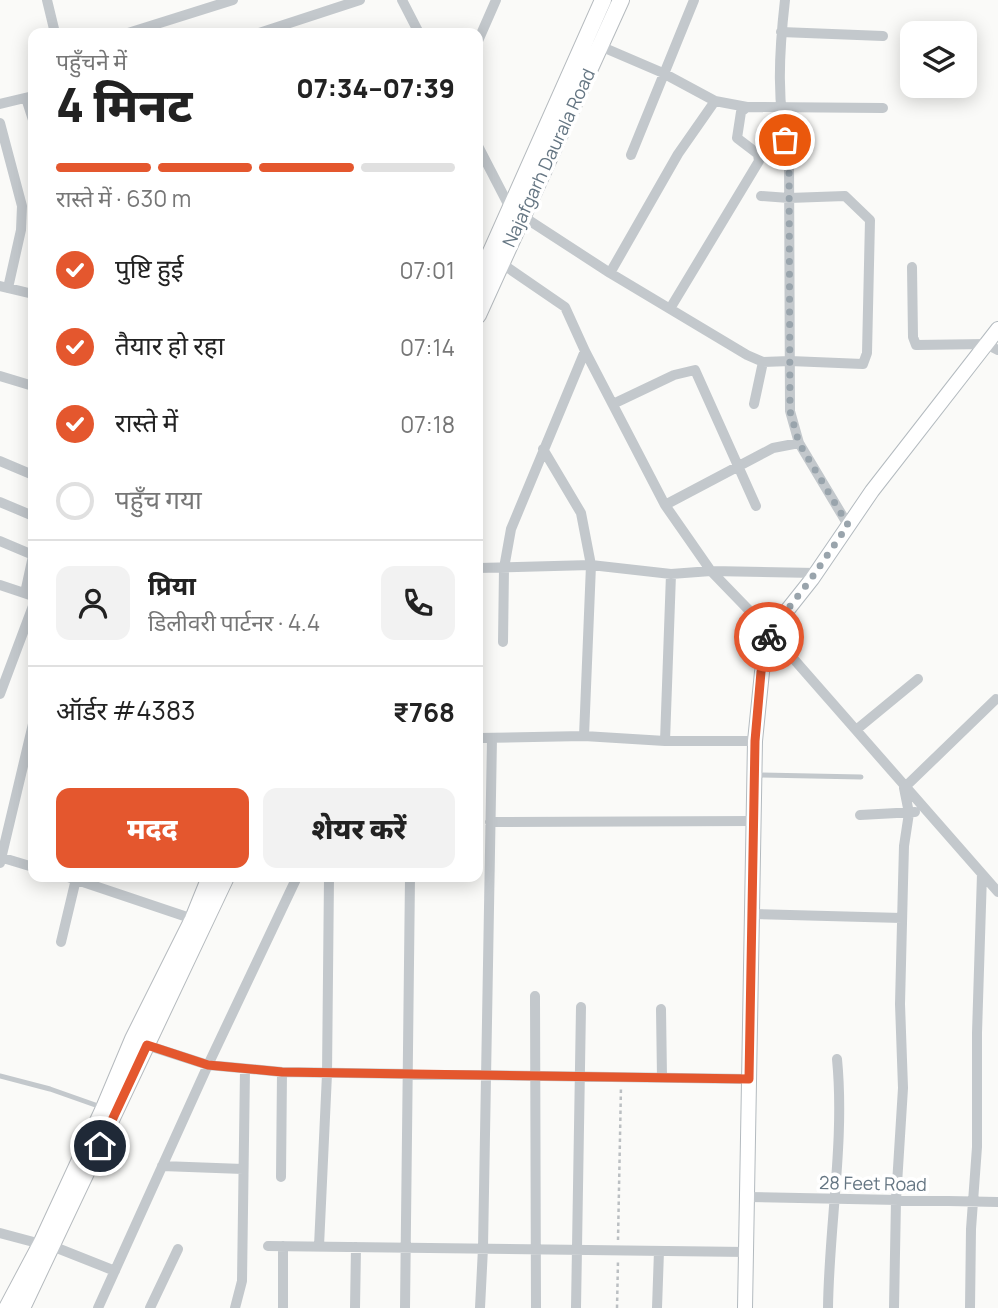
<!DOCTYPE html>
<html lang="hi">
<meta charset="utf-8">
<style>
body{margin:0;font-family:Manrope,"Noto Sans Devanagari",sans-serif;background:#f2f2f2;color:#222;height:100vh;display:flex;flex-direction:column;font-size:26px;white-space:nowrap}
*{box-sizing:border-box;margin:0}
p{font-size:23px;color:#767676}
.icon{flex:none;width:38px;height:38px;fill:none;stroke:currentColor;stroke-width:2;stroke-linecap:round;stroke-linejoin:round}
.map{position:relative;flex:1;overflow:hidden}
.panel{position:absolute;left:28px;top:28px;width:455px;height:854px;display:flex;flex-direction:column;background:#fff;border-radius:14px;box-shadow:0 4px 18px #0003}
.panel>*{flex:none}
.tools{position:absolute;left:900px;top:21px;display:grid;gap:14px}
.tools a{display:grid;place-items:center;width:77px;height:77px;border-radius:14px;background:#fff;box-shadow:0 4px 18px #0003;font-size:35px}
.pin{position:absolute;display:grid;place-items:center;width:60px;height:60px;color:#fff;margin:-30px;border:4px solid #fff;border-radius:50%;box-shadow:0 2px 7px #0007}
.courier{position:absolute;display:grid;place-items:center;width:70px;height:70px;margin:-35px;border:5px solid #e4572e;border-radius:50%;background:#fff;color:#222;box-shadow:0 2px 9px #0007}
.summary em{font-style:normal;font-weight:800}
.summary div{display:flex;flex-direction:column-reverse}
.summary{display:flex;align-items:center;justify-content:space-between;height:119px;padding:0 28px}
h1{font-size:46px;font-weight:800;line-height:52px}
.bar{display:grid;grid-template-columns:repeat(4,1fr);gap:10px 7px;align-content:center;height:84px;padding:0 28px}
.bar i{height:9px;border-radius:5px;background:#e0e0e0}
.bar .active{background:#e4572e}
.bar p{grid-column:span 4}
.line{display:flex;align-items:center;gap:18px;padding:0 28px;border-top:2px solid #e0e0e0}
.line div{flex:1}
.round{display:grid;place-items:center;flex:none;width:74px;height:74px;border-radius:14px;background:#f2f2f2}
ol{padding:0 28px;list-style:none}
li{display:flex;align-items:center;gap:21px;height:77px}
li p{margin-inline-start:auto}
li .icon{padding:7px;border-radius:50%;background:#e4572e;color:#fff;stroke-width:4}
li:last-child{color:#767676}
li i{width:38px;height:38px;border:4px solid #e0e0e0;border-radius:50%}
.action{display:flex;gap:14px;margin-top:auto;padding:14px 28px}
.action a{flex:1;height:80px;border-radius:14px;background:#e4572e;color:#fff;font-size:28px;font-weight:800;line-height:80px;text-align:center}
.action a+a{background:#f2f2f2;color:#222}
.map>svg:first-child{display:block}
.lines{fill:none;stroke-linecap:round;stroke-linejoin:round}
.secondary-casing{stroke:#b3babf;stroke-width:16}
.primary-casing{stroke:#b5babe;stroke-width:18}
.path{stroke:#bbbfc2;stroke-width:2.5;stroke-dasharray:3.5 3.5;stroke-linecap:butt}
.lane{stroke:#c3c8cc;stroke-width:5}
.street{stroke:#c3c8cc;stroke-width:10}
.secondary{stroke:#fff;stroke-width:14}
.primary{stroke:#fff;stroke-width:16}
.done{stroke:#99a4ac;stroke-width:7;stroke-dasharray:0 12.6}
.route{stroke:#e4572e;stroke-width:9}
.labels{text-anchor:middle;stroke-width:7;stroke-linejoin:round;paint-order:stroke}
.street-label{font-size:18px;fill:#657683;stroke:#fff}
</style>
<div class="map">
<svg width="998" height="1308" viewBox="0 0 998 1308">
<rect width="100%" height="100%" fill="#fafaf8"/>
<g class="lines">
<g class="secondary-casing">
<path id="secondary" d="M 745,1308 L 755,741 L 762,672 L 770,632 L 812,579 L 872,491 L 998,329"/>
</g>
<g class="primary-casing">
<path id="primary" d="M 478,281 L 603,0
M 478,315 L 621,0
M 7,1308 L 41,1244 L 104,1108 L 133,1039 L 193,919 L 210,877
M 22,1308 L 226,877"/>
</g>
<path class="path" d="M 618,1240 L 621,1086
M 617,1308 L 618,1261"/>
<path class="lane" d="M 757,775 L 861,777
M 0,1076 L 50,1089 L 101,1107"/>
<path class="street" d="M 47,0 L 55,33
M 402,0 L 419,33
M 785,0 C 779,52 776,105 789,155 L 790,411 L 799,443 L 848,525
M 781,32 L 883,36
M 128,33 L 233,0
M 259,33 L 360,0
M 478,41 L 496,0
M 600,46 L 663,73 L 715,101 L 747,107
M 26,98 L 33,120
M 0,104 L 33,96
M 0,123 L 22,206 L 21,230 L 8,288
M 478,146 L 510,208 L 610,273 L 747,355 L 763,362 L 790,361 L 863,364 L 867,353 L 870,220 L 845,196 L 789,198 L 761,196
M 631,155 L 694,0
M 501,263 L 565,307 L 585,351 L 665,505 L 711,571 L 770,632 L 998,892
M 912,267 L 913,337 L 916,345 L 986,344 L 998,350
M 610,273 L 678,154 L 715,101
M 0,286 L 33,294
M 671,307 L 759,161 L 758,154 L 737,138 L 741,112 L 747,107 L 883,108
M 0,376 L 33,386
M 613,404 L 674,375 L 695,370 L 756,506
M 754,404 L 763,362
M 543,449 L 581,513 L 591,565 L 584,736
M 0,461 L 33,475
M 0,502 L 33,516
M 665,505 L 773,448 L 799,443
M 0,541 L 33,555
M 478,568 L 591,565 L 671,574 L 711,571 L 816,573
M 0,585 L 33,596
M 25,593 L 33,556
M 503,642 L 504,568 L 511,529 L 585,351
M 0,694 L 33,606
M 856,730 L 918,679
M 478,738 L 584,736 L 665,741 L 755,741
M 665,741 L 671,574
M 860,815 L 915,812
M 490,822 L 753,821
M 0,857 L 33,867
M 0,863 L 33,724
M 68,877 L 196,920
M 752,914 L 902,918
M 61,942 L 76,879
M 535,996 L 536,1308
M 661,1009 L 662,1077
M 143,1044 L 208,1065 L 282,1072 L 749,1079
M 162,1166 L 243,1169
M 281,1177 L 282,1072
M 747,1197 L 998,1202
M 0,1233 L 41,1244
M 52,1246 L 115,1271
M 268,1246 L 746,1252
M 319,1246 L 327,1074 L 329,877
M 98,1308 L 208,1065 L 297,877
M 150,1308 L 178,1249
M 235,1308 L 242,1281 L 245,1069
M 283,1308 L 283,1246
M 355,1308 L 356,1247
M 405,1308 L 410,877
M 480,1308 L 483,1248 L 492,738
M 576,1308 L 581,1007
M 657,1308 L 659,1251
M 828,1308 C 829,1225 845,1141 837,1059
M 894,1308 L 896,1200 L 903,1088 L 900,1004 L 903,883 L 904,846 L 909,813 L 904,788 L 996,699
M 970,1308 L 971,1229 L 977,1147 L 977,1033 L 982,874"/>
<use href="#secondary" class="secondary"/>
<use href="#primary" class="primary"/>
</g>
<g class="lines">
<path class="done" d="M 769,637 L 770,632 L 811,579 L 848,525 L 799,443 L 790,411 L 789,155 L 785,140"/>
<path class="route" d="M 100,1146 L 147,1045 L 208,1065 L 282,1072 L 749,1079 L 755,741 L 761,672 L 769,637"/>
</g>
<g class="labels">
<g class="street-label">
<text transform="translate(549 158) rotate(-65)" y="6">Najafgarh Daurala Road</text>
<text transform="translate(873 1184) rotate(1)" y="6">28 Feet Road</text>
</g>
</g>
</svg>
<div class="tools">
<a><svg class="icon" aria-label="layers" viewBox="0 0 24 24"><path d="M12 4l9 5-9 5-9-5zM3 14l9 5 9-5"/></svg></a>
</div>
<div class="pin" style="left:785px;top:140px;background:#ea580c"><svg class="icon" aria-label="bag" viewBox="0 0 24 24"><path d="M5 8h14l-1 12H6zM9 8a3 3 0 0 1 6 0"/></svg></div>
<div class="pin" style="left:100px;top:1146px;background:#1f2937"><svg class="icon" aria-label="home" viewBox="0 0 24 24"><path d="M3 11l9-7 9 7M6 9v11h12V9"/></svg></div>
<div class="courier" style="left:769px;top:637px"><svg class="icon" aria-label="bike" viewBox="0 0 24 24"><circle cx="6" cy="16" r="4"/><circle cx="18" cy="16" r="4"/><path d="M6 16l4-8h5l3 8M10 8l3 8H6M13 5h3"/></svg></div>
<section class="panel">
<div class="summary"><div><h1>4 मिनट</h1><p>पहुँचने में</p></div><em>07:34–07:39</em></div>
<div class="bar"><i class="active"></i><i class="active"></i><i class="active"></i><i></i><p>रास्ते में · 630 m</p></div>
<ol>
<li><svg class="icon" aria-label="check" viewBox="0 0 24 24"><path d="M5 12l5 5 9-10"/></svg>पुष्टि हुई<p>07:01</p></li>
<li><svg class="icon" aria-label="check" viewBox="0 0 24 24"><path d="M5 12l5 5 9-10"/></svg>तैयार हो रहा<p>07:14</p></li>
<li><svg class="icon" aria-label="check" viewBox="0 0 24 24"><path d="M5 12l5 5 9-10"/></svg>रास्ते में<p>07:18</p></li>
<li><i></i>पहुँच गया</li>
</ol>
<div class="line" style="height:126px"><a class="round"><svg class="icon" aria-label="person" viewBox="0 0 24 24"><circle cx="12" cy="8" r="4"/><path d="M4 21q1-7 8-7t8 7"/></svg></a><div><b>प्रिया</b><p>डिलीवरी पार्टनर · 4.4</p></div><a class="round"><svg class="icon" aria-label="phone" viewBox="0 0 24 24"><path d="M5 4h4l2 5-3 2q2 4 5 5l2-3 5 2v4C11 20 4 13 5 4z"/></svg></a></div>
<div class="line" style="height:91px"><div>ऑर्डर #4383</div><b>₹768</b></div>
<div class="action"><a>मदद</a><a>शेयर करें</a></div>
</section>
</div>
